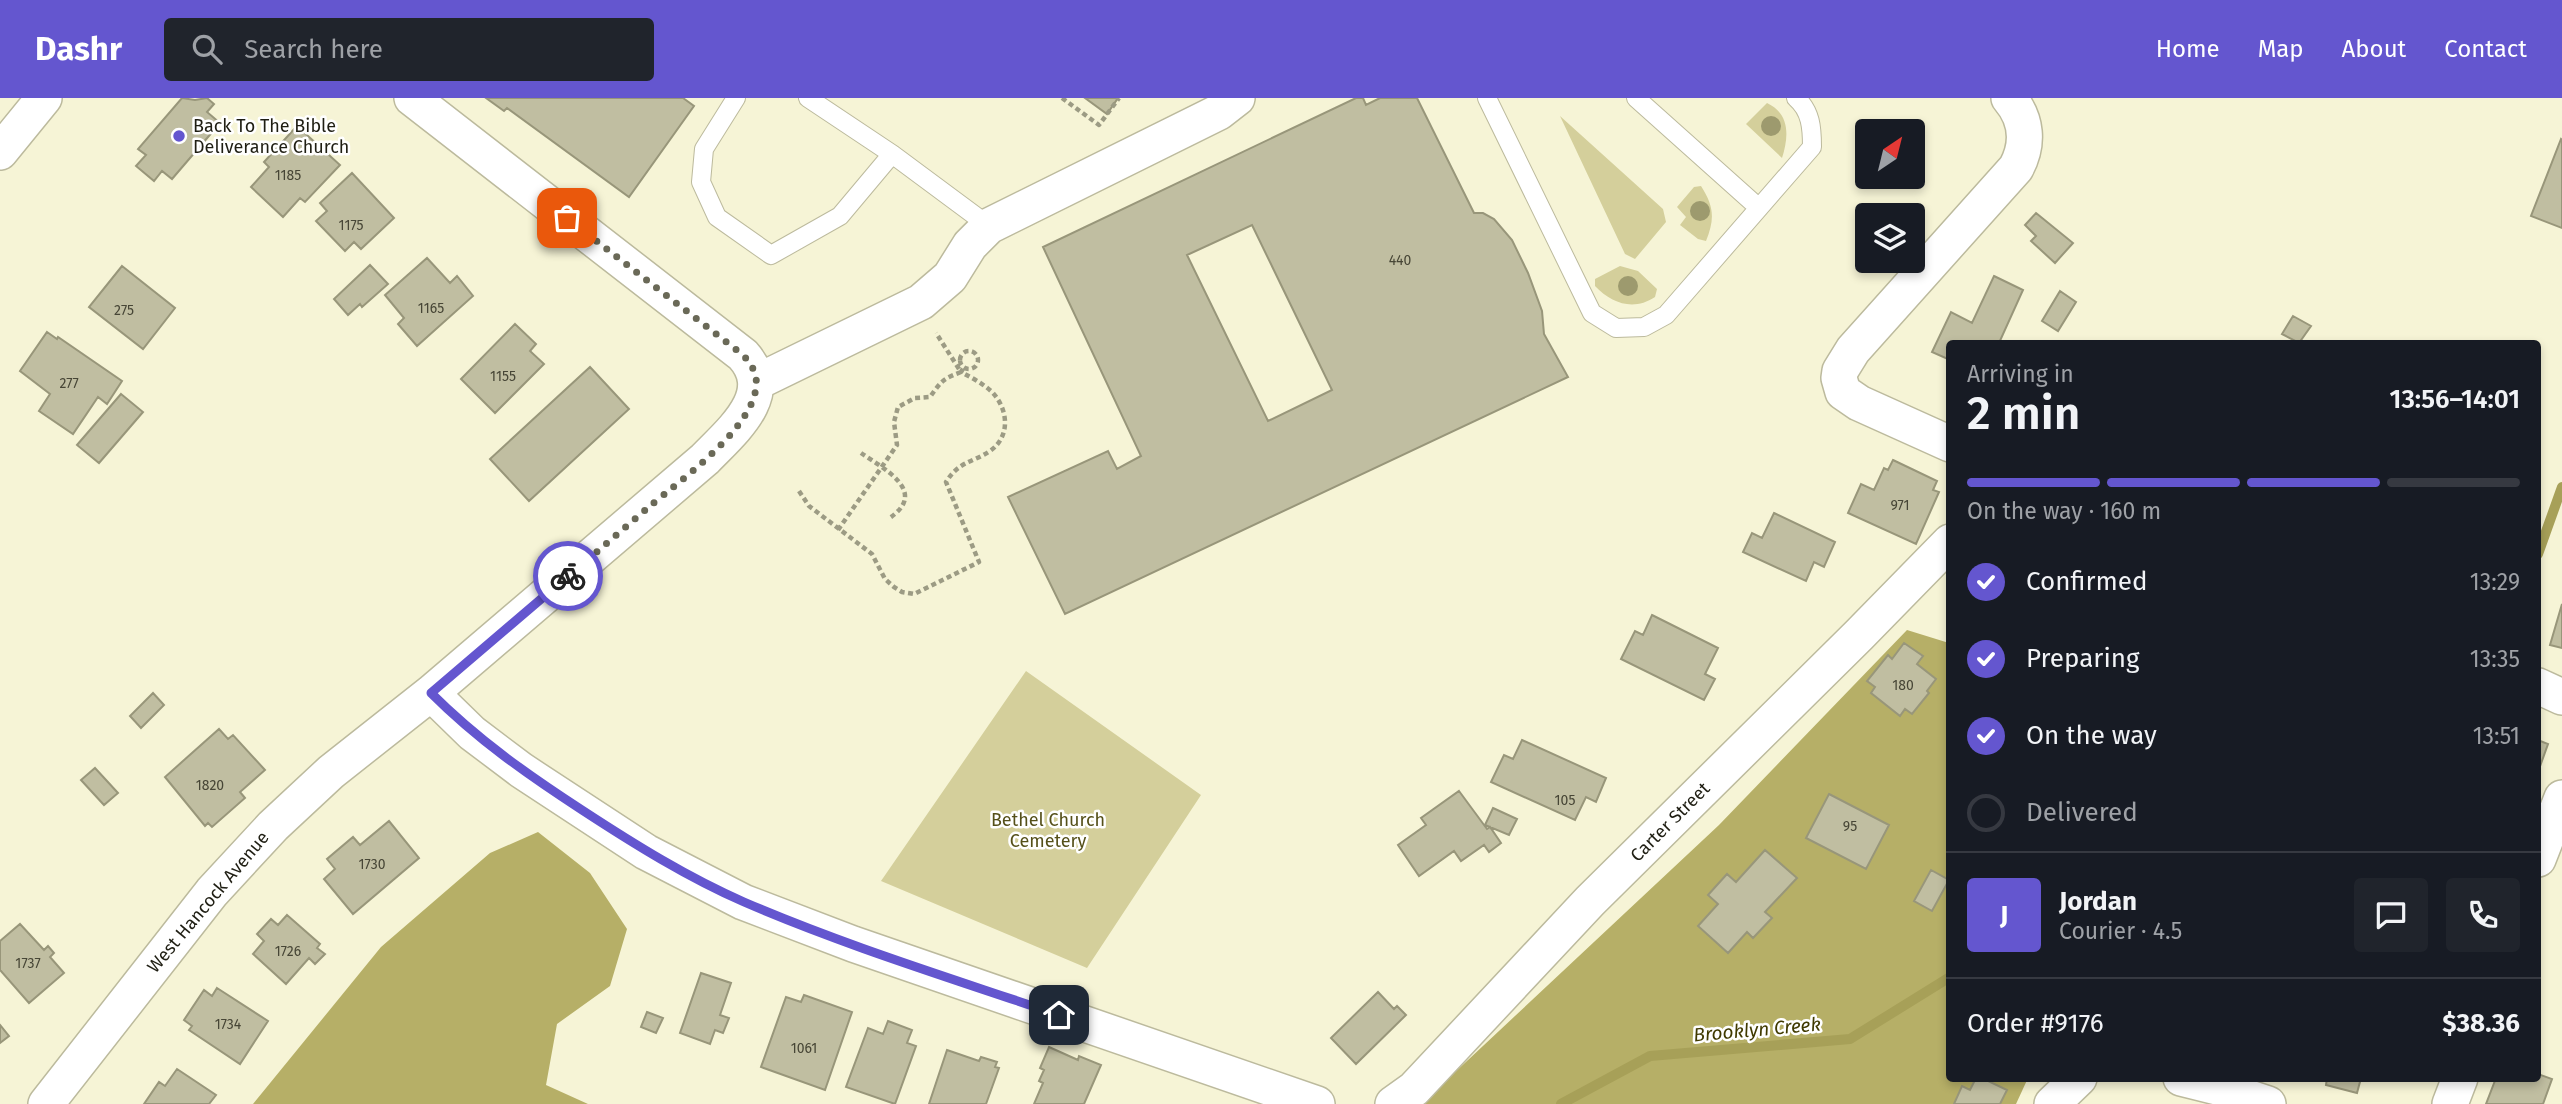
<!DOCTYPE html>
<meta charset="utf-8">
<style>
body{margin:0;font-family:"Fira Sans",sans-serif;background:#20242c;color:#f1f3f6;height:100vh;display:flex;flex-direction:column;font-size:26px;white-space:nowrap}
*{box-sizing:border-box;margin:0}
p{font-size:23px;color:#9ea1a6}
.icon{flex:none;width:38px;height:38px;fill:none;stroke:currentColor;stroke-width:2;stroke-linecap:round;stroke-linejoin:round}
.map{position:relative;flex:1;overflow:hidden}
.details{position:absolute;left:1946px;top:242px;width:595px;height:742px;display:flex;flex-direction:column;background:#171b24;border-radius:7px;box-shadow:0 4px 10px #0003}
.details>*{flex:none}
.needle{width:46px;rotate:35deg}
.tools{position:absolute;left:1855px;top:21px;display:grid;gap:14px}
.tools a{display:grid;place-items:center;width:70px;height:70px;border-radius:7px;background:#171b24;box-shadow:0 4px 10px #0003;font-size:35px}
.pin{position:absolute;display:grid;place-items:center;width:60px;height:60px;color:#fff;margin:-30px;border-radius:14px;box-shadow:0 4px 10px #0006}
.courier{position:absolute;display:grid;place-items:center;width:70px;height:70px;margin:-35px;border:5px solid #6456cf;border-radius:50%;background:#fff;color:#222;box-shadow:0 2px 9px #0007}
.overview em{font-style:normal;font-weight:600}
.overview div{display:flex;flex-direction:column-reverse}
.overview{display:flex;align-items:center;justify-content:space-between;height:119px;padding:0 21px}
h1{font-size:46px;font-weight:600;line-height:52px}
.bar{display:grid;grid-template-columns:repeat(4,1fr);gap:10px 7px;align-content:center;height:84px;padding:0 21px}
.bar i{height:9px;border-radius:5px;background:#363941}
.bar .current{background:#6456cf}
.bar p{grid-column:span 4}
.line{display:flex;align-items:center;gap:18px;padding:0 21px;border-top:2px solid #363941}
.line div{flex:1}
.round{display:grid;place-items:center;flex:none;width:74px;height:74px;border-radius:7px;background:#20242c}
ol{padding:0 21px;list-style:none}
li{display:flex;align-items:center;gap:21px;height:77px}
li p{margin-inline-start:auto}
li .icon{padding:7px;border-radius:50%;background:#6456cf;color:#fff;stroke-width:4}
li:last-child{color:#9ea1a6}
li i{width:38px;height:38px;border:4px solid #363941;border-radius:50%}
header{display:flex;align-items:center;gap:42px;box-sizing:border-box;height:98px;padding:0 35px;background:#6456cf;color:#fff}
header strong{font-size:33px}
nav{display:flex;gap:38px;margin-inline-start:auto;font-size:24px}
.search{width:490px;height:63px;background:#20242c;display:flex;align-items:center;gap:18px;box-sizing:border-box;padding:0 24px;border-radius:7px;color:#9ea1a6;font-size:26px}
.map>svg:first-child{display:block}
.green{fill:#d4cf9b}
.forest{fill:#b6af67}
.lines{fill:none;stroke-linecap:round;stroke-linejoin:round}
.stream{stroke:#a7a058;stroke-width:10}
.building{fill:#c0bea1;stroke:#98967a;stroke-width:2;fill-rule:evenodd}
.service-casing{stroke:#bcba9d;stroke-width:20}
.minor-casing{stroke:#bcba9d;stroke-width:38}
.path{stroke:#9c9b84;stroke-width:4.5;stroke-dasharray:5 3.5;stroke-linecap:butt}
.service{stroke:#fff;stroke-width:18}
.minor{stroke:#fff;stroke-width:35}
.tree{fill:#9d9a6e}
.done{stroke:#6a6957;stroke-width:7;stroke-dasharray:0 12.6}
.route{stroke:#6456cf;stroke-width:9}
.poi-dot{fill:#6456cf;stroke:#fff;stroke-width:2.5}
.labels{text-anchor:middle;stroke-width:5;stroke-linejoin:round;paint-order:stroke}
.number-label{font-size:14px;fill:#474636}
.poi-label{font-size:18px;fill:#1f1e13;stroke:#fff;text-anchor:start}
.park-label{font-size:18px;fill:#555019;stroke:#fff}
.street-label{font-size:18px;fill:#1f1e13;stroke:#fff}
.water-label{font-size:19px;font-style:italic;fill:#403a00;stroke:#fff}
</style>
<header>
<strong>Dashr</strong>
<div class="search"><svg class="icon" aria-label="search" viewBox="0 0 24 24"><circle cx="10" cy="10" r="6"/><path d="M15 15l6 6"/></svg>Search here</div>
<nav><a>Home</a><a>Map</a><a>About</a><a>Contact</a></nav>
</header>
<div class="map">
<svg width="2562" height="1006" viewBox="0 0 2562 1006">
<rect width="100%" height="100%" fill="#f6f4d6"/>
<path class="green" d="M 1767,5 C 1790,16 1789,38 1782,60 L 1746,26 Z
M 1560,18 L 1663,111 L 1666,124 L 1635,161 L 1625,156 Z
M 1701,88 C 1714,108 1715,121 1706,143 L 1698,141 L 1680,127 L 1686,119 L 1677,109 L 1694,89 Z
M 1620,168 L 1638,173 L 1657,191 L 1655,199 C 1634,213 1612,206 1595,188 L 1595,181 Z
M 1026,573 L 1201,697 L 1087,870 L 881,783 Z"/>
<path class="forest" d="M 1907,532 L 1949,545 L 1950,980 L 2028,980 L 2016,1006 L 1421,1006 L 1719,727 Z
M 538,734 L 590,775 L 627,831 L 610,888 L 557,926 L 546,987 L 588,1006 L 253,1006 L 381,849 L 490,755 Z"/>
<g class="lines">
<path class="stream" d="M 2538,456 L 2562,389
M 1561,1006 L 1650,958 L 1850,941 L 1950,879"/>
</g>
<path class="building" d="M 182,0 L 195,2 L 207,0 L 214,6 L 207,14 L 220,25 L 172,81 L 162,73 L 154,83 L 136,68 L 146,57 L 138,51 Z
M 486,0 L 683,0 L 694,8 L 629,99 L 507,10 L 504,13 Z
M 1085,0 L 1118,0 L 1107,16 Z
M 1356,0 L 1363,0 L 1366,7 L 1380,0 L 1417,0 L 1474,115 L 1483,115 L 1494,121 L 1512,142 L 1528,175 L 1542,213 L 1544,236 L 1568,279 L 1065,516 L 1008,399 L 1108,353 L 1117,371 L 1141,358 L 1043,149 ZM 1252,127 L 1332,292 L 1268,323 L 1187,157 Z
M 297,28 L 340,67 L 305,104 L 300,100 L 283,119 L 251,89 L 269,69 L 264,64 Z
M 2561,41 L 2562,42 L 2562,130 L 2531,118 Z
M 352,75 L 394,120 L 361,151 L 354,144 L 345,153 L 316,123 L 327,113 L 320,105 Z
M 2036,115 L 2073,145 L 2055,165 L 2031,143 L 2036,138 L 2025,127 Z
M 427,160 L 450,185 L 457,178 L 473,198 L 417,248 L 398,226 L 404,220 L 385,197 Z
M 370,167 L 388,186 L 362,209 L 360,206 L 348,217 L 334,201 Z
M 122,168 L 175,210 L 143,251 L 89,209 Z
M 1994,178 L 2023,192 L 1999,245 L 1950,245 L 1950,262 L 1932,254 L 1951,214 L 1972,225 Z
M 2060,193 L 2076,204 L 2058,233 L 2042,223 Z
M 2293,218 L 2311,228 L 2299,245 L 2282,236 Z
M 515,226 L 536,246 L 530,253 L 544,266 L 495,315 L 461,281 Z
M 47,234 L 57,241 L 58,239 L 122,283 L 107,306 L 98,299 L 73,336 L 39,313 L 50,296 L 20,273 Z
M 590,269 L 629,311 L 529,403 L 490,361 Z
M 121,296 L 143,314 L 99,365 L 77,347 Z
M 1893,362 L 1937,383 L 1933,392 L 1939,394 L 1916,446 L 1848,415 L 1861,386 L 1874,392 L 1884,370 L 1888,372 Z
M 1774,415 L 1835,444 L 1824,469 L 1814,464 L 1806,483 L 1743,454 L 1752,435 L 1762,440 Z
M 2562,506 L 2562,550 L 2550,547 Z
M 1652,517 L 1718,550 L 1705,576 L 1715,581 L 1704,602 L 1621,561 L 1635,533 L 1643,537 Z
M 1904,545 L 1923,558 L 1917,566 L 1936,581 L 1927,593 L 1929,595 L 1912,616 L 1905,611 L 1900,618 L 1871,595 L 1875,589 L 1867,583 L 1888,557 L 1892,561 Z
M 153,595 L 164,607 L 141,630 L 130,618 Z
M 219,631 L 228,641 L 233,637 L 265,672 L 240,694 L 245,700 L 212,729 L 208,725 L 205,728 L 165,679 Z
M 2538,634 L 2540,636 L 2538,642 L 2548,646 L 2538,674 Z
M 1522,642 L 1606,680 L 1596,704 L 1586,699 L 1575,722 L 1491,684 L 1504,657 L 1513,661 Z
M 95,670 L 118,695 L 104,707 L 81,682 Z
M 1459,693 L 1487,731 L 1490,729 L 1501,745 L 1489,754 L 1484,747 L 1461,763 L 1454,753 L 1419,778 L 1398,747 L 1426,727 L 1421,720 Z
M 1829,696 L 1889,727 L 1866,771 L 1806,740 Z
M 1493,710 L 1517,721 L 1509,737 L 1485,727 Z
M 389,723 L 419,760 L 353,816 L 324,781 L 335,771 L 327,761 L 353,739 L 360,747 Z
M 1765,752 L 1797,780 L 1765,814 L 1772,820 L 1753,840 L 1747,834 L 1728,855 L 1698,828 L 1718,806 L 1708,797 L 1727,776 L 1736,784 Z
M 1931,772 L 1949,782 L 1932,813 L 1914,803 Z
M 287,817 L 320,846 L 317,850 L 325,856 L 315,866 L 309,860 L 286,886 L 253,856 L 264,843 L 257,836 L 271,821 L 278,827 Z
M 20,826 L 44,852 L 48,848 L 54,855 L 50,859 L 64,875 L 29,905 L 0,872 L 0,843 Z
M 701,875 L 731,885 L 720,917 L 729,920 L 723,935 L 715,932 L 710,946 L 680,935 Z
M 217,890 L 268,923 L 240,966 L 189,932 L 192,928 L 184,922 L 204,892 L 212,898 Z
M 1378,894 L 1394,911 L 1397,908 L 1406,917 L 1356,966 L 1331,940 Z
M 804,897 L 852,914 L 825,992 L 761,969 L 786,899 L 801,904 Z
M 647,914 L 663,920 L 656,935 L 641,929 Z
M 888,923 L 912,932 L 907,945 L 916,948 L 895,1006 L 846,989 L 868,930 L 883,936 Z
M 0,927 L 9,938 L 0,945 Z
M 1049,949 L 1078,962 L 1079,958 L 1101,967 L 1084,1006 L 1034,1006 L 1043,985 L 1039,983 L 1044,972 L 1040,970 Z
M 947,952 L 979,963 L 981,959 L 997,964 L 995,969 L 999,970 L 986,1006 L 929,1006 Z
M 177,971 L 216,997 L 209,1006 L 144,1006 L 159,984 L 165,988 Z
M 2538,976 L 2552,981 L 2543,1006 L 2486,1006 L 2496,980 L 2519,983 L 2520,980 L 2538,980 Z
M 1976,980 L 1982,980 L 2007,992 L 2000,1006 L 1954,1006 L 1962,988 L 1970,992 Z
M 2327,980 L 2361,980 L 2357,995 L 2326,987 Z"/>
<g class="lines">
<g class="service-casing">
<path id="service" d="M 736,0 L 704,51 L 701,84 L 717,119 L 771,157 L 840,118 L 892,56
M 808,0 L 892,56 L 989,128
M 1487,0 L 1592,215 L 1616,230 L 1644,229 L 1666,217 L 1812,49 C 1812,30 1811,13 1796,0
M 1636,0 L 1759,110"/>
</g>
<g class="minor-casing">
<path id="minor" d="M 0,54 L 44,0
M 757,284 L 921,204 L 950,179 L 970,147 L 989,128 L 1219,14 L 1237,0
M 1950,346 L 1859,305 L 1843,294 L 1839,280 L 1840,273 L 1853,252 L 2016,70 C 2029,46 2027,21 2009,0
M 2538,588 L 2562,599
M 431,595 L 472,635 L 521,672 L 646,754 L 743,804 L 853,846 L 1317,1006
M 2538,761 L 2562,700
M 2181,980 L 2217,989 L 2268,1006
M 46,1006 L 212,794 L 273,728 L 331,674 L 431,595 L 705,361 C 732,333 778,296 743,257 L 412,0
M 1393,1006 L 1414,991 L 1590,803 L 1859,537 L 1950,444
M 2052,1006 L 2079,980
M 2450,1006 L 2460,980"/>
</g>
<path class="path" d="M 1062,0 L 1099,27 L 1119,0
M960 262a9 9 0 1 1 18 0a9 9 0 1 1-18 0Z
M 861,355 C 884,371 930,394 888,421
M 799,393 L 809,408 L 872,456 L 885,481 L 894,489 L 902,494 L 914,496 L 979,464 L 946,384 C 959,363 972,365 990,353 C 1010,339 1009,313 993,295 C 984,286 972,280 961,274 L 964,269
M 838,432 L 897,347 L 894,324 L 898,309 L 915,300 L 930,299 C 942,282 943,281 961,274 L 936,235"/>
<use href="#service" class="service"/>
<use href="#minor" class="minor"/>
</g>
<g class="tree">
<circle cx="1771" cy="28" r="10"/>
<circle cx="1700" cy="113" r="10"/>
<circle cx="1628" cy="188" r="10"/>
</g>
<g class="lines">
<path class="done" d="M 567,120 L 743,257 C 754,269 759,279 755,295 C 746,335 681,382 650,408 C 623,431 596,455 568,478"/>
<path class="route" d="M 568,478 L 431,595 C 477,641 528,677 582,712 C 634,746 687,779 744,804 C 846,848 954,881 1059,917"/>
</g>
<circle class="poi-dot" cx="179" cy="38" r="7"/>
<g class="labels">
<g class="number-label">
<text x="288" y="82">1185</text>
<text x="351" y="132">1175</text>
<text x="1400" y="167">440</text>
<text x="431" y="215">1165</text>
<text x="124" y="217">275</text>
<text x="503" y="283">1155</text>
<text x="69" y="290">277</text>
<text x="1900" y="412">971</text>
<text x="1903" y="592">180</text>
<text x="210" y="692">1820</text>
<text x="1565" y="707">105</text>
<text x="1850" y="733">95</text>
<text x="372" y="771">1730</text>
<text x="288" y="858">1726</text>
<text x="28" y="870">1737</text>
<text x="228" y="931">1734</text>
<text x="804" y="955">1061</text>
</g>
<g class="poi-label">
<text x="193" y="34">Back To The Bible<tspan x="193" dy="21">Deliverance Church</tspan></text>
</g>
<g class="park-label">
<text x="1048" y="728">Bethel Church<tspan x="1048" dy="21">Cemetery</tspan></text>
</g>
<g class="street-label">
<text transform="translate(1670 724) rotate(-45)" y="6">Carter Street</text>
<text transform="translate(208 804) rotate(-50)" y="6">West Hancock Avenue</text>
</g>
<g class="water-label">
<text transform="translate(1757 931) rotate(-5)" y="7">Brooklyn Creek</text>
</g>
</g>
</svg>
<div class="tools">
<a><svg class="needle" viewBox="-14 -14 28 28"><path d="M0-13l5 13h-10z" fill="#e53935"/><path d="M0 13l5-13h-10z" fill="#9ea1a6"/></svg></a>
<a><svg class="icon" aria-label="layers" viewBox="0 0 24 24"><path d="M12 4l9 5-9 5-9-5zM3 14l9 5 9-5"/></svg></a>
</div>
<div class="pin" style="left:567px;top:120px;background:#ea580c"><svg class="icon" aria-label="bag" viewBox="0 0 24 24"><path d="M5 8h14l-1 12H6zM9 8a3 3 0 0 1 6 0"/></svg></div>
<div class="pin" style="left:1059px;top:917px;background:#1f2937"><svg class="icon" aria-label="home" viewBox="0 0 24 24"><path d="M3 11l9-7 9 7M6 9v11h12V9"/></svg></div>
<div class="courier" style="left:568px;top:478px"><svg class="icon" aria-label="bike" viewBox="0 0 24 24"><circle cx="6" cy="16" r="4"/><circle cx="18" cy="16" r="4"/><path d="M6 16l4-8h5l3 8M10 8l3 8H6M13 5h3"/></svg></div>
<section class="details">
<div class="overview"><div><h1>2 min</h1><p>Arriving in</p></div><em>13:56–14:01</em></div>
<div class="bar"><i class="current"></i><i class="current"></i><i class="current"></i><i></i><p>On the way · 160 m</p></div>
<ol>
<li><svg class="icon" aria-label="check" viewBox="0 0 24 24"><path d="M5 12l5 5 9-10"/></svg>Confirmed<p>13:29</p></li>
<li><svg class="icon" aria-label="check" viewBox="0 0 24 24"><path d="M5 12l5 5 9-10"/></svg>Preparing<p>13:35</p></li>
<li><svg class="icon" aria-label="check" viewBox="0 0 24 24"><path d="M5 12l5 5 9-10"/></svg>On the way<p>13:51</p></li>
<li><i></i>Delivered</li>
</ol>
<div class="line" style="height:126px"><b class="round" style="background:#6456cf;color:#fff">J</b><div><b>Jordan</b><p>Courier · 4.5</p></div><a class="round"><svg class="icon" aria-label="chat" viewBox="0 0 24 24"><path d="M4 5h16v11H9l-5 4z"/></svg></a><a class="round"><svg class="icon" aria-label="phone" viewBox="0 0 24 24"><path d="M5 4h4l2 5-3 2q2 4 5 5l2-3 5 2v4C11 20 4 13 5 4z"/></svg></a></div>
<div class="line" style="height:91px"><div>Order #9176</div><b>$38.36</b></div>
</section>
</div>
